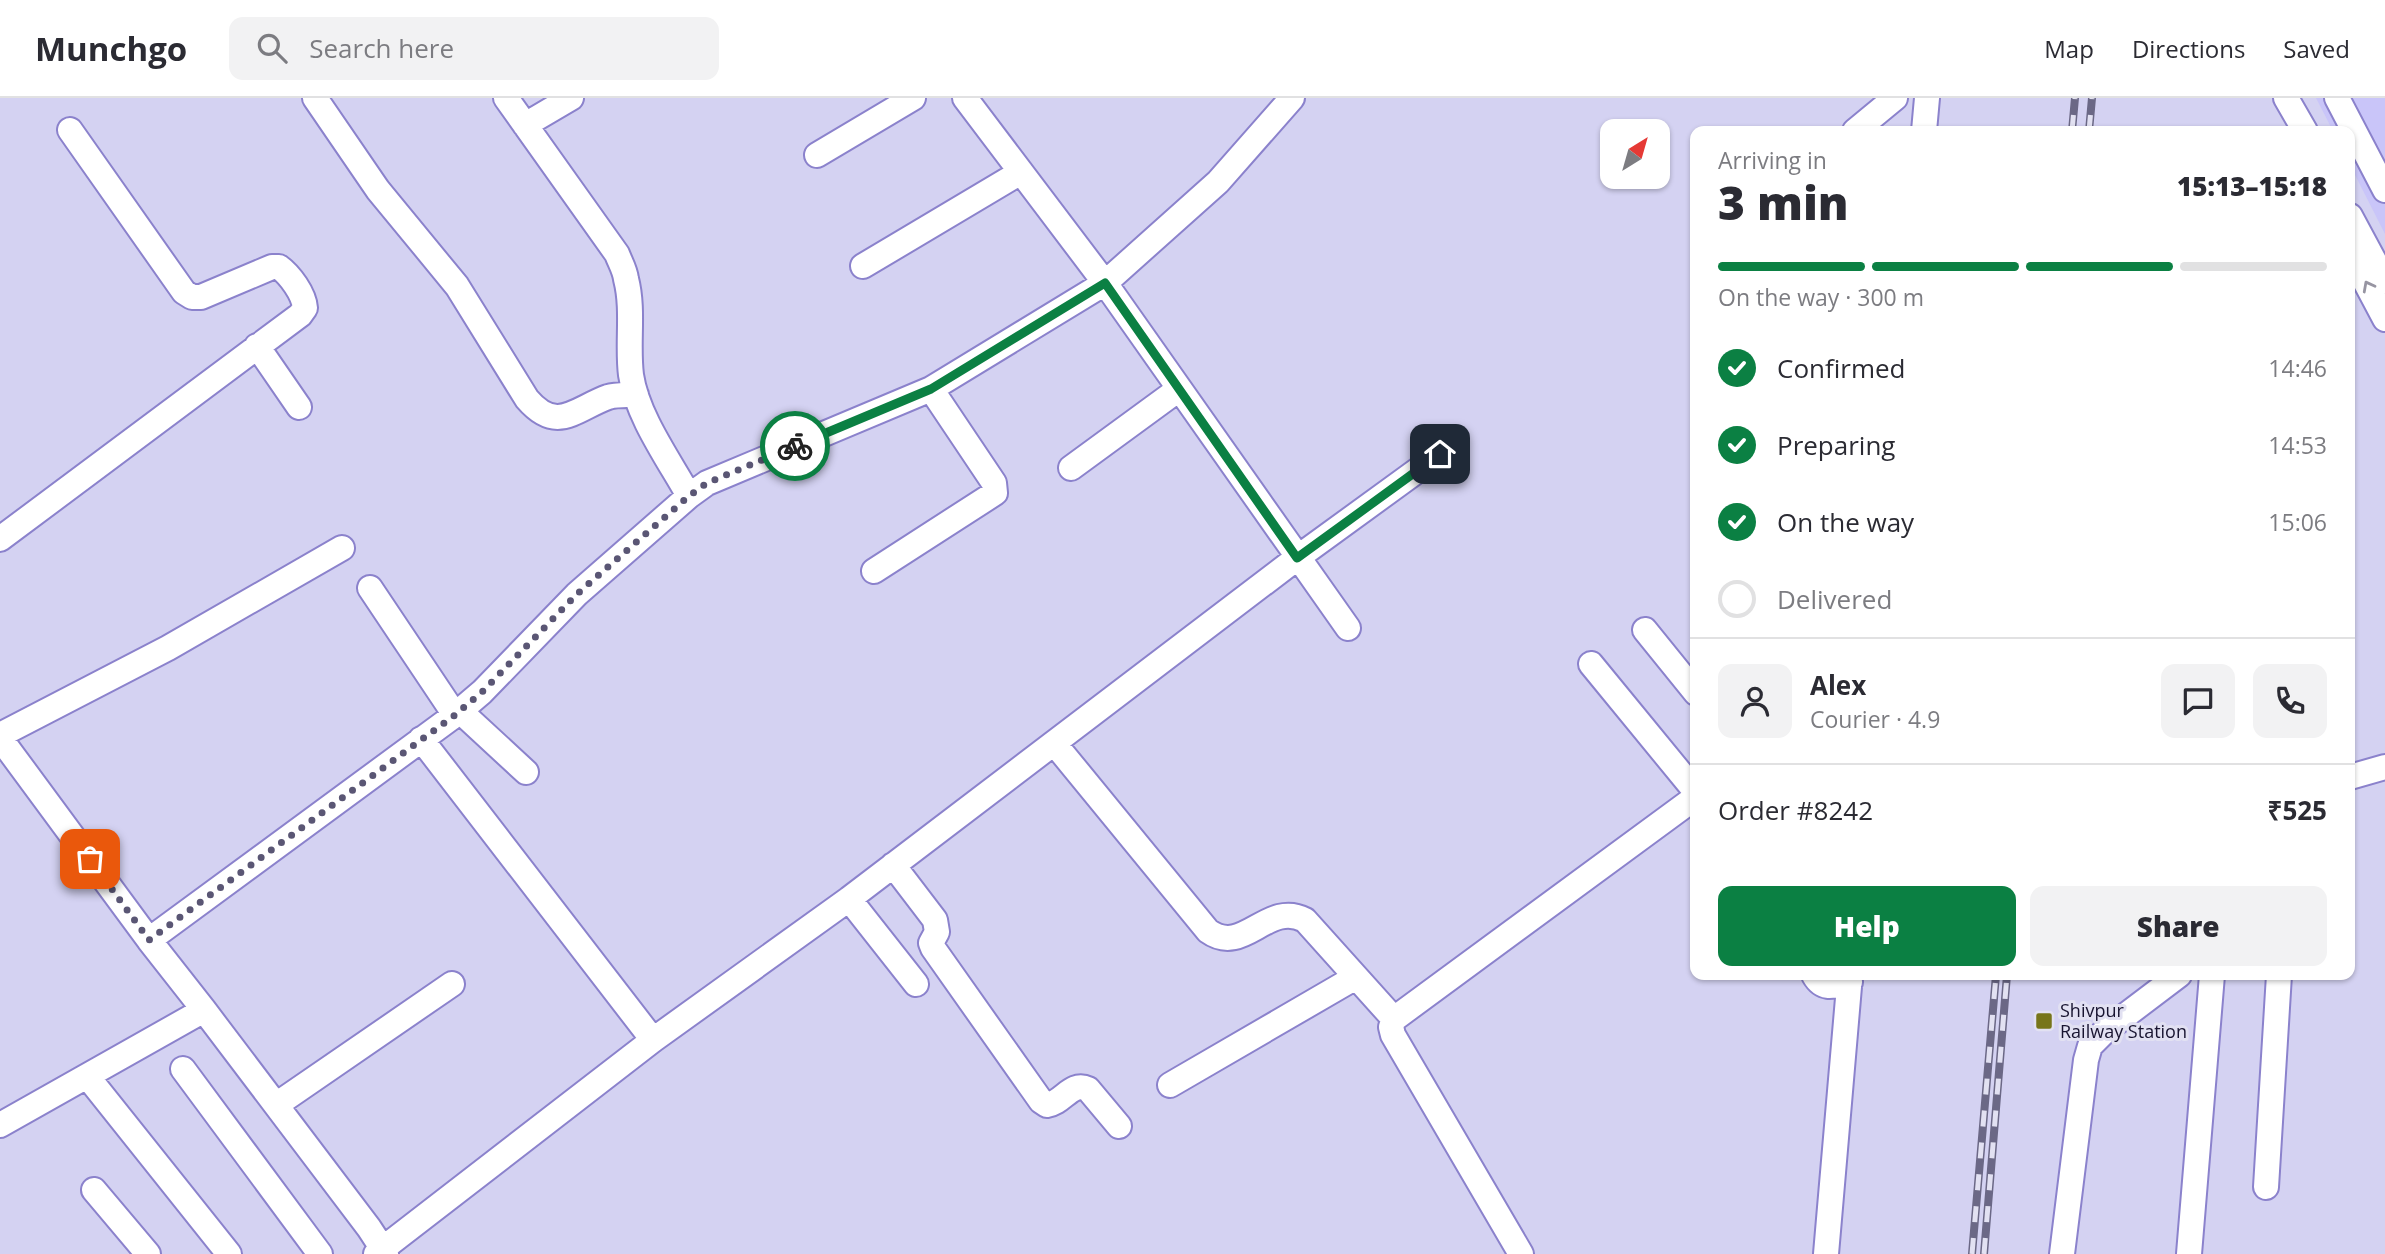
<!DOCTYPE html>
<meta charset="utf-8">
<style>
body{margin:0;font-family:"Open Sans",sans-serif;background:#f2f2f3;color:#2b2b33;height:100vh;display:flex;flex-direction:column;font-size:26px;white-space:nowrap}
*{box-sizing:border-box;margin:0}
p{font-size:23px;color:#7c7c81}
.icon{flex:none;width:38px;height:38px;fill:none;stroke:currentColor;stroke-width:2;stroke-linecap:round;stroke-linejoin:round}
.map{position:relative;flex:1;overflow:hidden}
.sheet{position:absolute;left:1690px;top:28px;width:665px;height:854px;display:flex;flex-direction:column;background:#fff;border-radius:14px;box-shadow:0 2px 5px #0004}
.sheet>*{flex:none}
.needle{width:46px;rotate:37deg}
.fabs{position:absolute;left:1600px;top:21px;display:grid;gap:14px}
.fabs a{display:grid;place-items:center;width:70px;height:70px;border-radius:14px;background:#fff;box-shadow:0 2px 5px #0004;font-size:35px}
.pin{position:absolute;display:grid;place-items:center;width:60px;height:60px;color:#fff;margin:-30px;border-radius:14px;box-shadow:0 4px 10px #0006}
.courier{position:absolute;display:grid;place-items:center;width:70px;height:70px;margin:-35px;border:5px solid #0b8043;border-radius:50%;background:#fff;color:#222;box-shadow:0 2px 9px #0007}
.head em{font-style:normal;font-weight:800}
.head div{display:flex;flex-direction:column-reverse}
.head{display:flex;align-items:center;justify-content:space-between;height:119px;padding:0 28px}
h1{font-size:46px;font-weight:800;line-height:52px}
.bar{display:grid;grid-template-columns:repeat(4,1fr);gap:10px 7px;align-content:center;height:84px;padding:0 28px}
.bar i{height:9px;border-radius:5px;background:#e1e1e2}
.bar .selected{background:#0b8043}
.bar p{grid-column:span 4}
.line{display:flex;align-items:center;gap:18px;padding:0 28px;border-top:2px solid #e1e1e2}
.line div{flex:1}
.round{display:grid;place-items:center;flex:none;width:74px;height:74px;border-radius:14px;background:#f2f2f3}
ol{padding:0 28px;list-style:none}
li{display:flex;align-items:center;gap:21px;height:77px}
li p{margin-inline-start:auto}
li .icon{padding:7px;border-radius:50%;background:#0b8043;color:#fff;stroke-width:4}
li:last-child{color:#7c7c81}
li i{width:38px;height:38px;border:4px solid #e1e1e2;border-radius:50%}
.primary-button{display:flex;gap:14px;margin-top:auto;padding:14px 28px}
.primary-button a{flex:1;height:80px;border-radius:14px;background:#0b8043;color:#fff;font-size:28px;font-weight:800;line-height:80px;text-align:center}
.primary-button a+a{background:#f2f2f3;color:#2b2b33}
header{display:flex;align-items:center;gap:42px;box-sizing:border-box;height:98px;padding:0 35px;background:#fff;border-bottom:2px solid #e1e1e2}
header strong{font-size:33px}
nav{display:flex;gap:38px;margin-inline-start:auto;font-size:24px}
.search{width:490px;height:63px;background:#f2f2f3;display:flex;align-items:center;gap:18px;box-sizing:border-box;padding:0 24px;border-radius:14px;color:#7c7c81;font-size:26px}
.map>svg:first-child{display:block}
.built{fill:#c9c5f9}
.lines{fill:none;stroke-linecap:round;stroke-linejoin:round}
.minor-casing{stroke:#8b82cc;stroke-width:28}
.minor{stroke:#fff;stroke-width:24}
.rail-casing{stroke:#6b6886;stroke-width:8}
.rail{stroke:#e2e1f2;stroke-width:5;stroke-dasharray:16;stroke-linecap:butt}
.oneway{stroke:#9795a2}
.done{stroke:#5a5674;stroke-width:7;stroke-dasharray:0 12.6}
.route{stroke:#0b8043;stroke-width:9}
.poi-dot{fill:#77751a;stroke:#e2e1f2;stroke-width:2.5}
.labels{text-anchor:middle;stroke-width:6;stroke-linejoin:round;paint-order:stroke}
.poi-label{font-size:18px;fill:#181430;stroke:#e2e1f2;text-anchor:start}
</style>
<header>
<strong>Munchgo</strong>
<div class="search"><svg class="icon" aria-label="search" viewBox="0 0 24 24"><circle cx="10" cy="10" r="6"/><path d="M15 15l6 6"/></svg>Search here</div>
<nav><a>Map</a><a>Directions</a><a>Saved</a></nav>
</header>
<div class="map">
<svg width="2385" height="1156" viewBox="0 0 2385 1156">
<rect width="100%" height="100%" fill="#d4d2f2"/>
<path class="built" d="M 2316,0 L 2385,0 L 2385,136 L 2350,67 L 2350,33 L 2333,33 Z"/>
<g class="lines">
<g class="minor-casing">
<path id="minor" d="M 315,0 L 378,92 L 457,188 L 527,301 C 557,336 575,311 608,299 C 617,296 627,297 636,297
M 506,0 L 617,156 C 620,164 625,172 626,181 C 634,212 627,245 631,277 C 637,318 669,362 689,398
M 965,0 L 1105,185 L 1348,530
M 2286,0 L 2305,33
M 2337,0 L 2385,92
M 525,27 L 571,0
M 1855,33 L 1895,0
M 1924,33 L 1927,0
M 817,57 L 913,0
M 2350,118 L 2385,183
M 2350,155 L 2385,221
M 863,168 L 1021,74
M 257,248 L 299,309
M 1071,370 L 1179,291
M 0,441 L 300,217 L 305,210 C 304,196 290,177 279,169 L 272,169 L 201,199 L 192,199 L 184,194 L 70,32
M 874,473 L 995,395 L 994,385 L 931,291
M 370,490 L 455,617
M 1645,532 L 1696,595
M 1591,566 L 1696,694
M 460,613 L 526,674
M 0,637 L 168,550 L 342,450
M 0,640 L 149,842 L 204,912 L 369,1130 L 386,1156
M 421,641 L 653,942
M 1054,645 L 1208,833 C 1244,859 1267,802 1305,822 L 1394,921
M 2350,679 L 2385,669
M 893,767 L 935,822 L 937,834 L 931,845 L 933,850 L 1041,1003 L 1047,1007 C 1063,1005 1071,983 1088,991 L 1119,1028
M 849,801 L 916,886
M 149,842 L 455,617 L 482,594 L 577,496 L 689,398 L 707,385 L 931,291 L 1105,185 L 1218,84 L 1292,0
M 1814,877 C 1823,893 1834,888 1850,884
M 183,971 L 320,1156
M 87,978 L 229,1156
M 1170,987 L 1356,879
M 276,1007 L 452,886
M 0,1027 L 204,912
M 2266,1089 L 2279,877
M 94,1092 L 148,1156
M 376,1156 L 653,942 L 849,801 L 1297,460 L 1440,356
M 1521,1156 L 1393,937 L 1391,929 L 1394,921 L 1696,699
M 1826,1156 L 1850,877
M 2062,1156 L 2086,962 L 2090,948 L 2105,933 L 2179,877
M 2189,1156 L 2212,877"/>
</g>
<use href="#minor" class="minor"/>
<g class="rail-casing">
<path id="rail" d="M 2072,33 L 2075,0
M 2089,33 L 2092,0
M 1972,1156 L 1996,877
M 1984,1156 L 2007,877"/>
</g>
<use href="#rail" class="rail"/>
</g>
<defs><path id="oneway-chevron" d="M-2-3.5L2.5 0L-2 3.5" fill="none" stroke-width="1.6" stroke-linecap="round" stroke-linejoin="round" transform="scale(1.75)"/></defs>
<use class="oneway" href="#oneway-chevron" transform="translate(2368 188) rotate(-118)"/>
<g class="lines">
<path class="done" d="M 90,761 L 149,842 L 455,617 L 482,594 L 577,496 L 689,398 L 707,385 L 795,348"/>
<path class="route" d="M 795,348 L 931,291 L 1105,185 L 1297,460 L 1440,356"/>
</g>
<rect class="poi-dot" x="2035" y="914" width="18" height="18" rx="3.5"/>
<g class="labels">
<g class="poi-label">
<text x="2060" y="919">Shivpur<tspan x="2060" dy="21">Railway Station</tspan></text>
</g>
</g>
</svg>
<div class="fabs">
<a><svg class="needle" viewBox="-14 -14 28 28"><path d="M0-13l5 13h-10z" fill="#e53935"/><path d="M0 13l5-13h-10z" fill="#7c7c81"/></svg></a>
</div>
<div class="pin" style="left:90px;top:761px;background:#ea580c"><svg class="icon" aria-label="bag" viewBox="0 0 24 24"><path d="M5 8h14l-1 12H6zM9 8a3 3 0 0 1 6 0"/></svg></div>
<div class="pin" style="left:1440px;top:356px;background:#1f2937"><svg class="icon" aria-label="home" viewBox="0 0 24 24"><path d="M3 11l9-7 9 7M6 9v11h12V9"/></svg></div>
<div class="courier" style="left:795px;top:348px"><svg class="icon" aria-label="bike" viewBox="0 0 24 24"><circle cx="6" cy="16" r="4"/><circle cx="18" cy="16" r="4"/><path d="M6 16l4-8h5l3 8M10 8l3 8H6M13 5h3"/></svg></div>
<section class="sheet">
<div class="head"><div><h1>3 min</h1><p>Arriving in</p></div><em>15:13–15:18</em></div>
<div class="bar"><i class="selected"></i><i class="selected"></i><i class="selected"></i><i></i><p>On the way · 300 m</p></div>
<ol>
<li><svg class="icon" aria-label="check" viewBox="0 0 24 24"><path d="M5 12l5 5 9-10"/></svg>Confirmed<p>14:46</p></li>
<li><svg class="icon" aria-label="check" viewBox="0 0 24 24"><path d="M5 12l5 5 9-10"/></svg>Preparing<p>14:53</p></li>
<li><svg class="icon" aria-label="check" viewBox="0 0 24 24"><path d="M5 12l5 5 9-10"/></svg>On the way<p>15:06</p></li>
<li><i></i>Delivered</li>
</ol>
<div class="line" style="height:126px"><a class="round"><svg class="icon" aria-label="person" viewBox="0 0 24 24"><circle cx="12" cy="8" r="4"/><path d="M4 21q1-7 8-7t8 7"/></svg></a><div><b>Alex</b><p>Courier · 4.9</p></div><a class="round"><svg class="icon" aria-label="chat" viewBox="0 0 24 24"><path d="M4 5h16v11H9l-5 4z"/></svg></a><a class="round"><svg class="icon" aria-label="phone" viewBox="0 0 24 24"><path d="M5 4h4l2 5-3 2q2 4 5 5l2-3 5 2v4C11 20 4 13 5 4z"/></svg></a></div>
<div class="line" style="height:91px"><div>Order #8242</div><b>₹525</b></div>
<div class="primary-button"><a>Help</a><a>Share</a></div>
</section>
</div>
